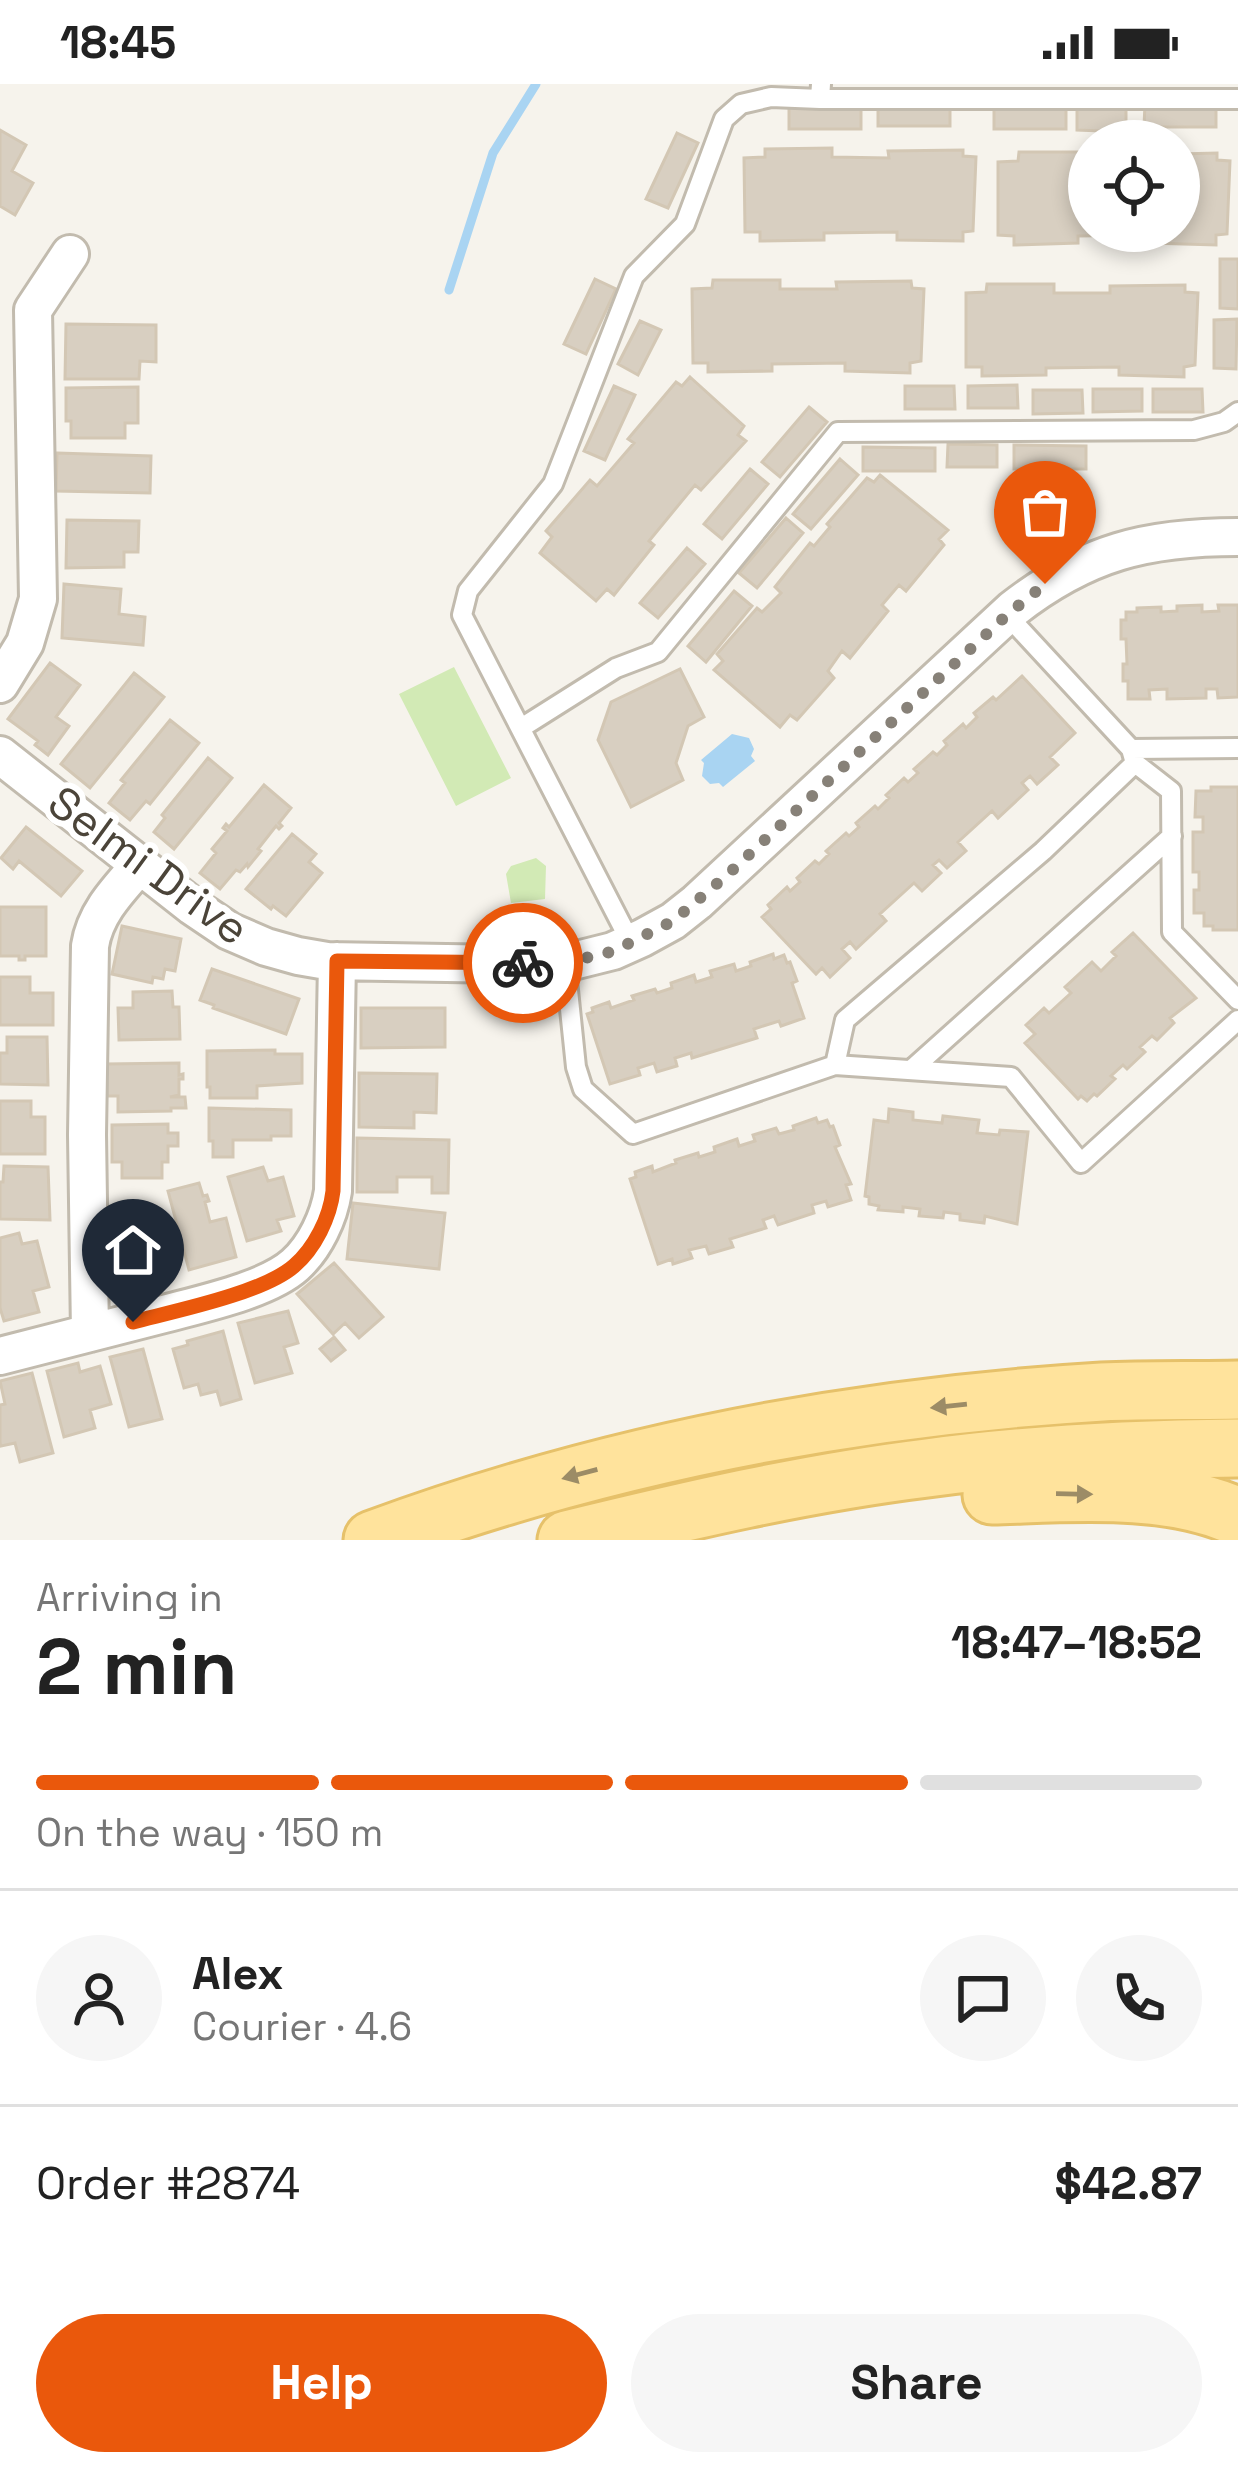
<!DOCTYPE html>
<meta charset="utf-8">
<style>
body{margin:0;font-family:"Space Grotesk",sans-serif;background:#f6f6f6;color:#222;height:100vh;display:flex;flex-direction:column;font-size:45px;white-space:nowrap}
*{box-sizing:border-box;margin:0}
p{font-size:39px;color:#767676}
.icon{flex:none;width:66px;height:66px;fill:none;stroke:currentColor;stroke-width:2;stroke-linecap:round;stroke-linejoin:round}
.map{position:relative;height:1456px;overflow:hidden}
.side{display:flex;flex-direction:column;background:#fff;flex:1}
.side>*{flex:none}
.controls{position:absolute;left:1068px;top:36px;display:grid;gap:24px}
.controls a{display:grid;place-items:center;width:132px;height:132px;border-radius:50%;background:#fff;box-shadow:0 6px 18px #0003;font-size:60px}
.pin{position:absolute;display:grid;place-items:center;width:102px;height:102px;color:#fff;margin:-123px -51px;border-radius:50% 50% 50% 0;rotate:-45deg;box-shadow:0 0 12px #0007}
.pin .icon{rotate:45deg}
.courier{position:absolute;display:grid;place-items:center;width:120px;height:120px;margin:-60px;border:9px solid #ea580c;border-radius:50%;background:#fff;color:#222;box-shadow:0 3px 15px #0007}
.overview em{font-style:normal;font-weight:800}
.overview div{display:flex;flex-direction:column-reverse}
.overview{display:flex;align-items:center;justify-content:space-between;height:204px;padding:0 36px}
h1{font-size:78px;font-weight:800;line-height:90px}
.bar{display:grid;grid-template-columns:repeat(4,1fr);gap:18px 12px;align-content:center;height:144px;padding:0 36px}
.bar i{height:15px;border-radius:9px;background:#e0e0e0}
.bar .current{background:#ea580c}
.bar p{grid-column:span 4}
.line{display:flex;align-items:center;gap:30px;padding:0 36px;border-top:3px solid #e0e0e0}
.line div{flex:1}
.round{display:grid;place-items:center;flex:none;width:126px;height:126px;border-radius:63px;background:#f6f6f6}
.action{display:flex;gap:24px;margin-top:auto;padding:24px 36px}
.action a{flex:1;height:138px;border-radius:72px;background:#ea580c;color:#fff;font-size:48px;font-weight:800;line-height:138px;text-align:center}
.action a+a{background:#f6f6f6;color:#222}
.status{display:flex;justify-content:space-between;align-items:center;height:84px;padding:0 60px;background:#fff;direction:ltr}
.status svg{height:33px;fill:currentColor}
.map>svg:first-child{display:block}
.green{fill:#d2eab5}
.water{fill:#a9d4f2}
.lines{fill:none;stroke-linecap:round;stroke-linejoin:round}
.stream{stroke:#a9d4f2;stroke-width:9}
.building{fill:#d8cfc1;stroke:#d3c7b4;stroke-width:3}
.lane-casing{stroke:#c2bbae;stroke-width:24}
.street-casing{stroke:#c2bbae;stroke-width:42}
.primary-casing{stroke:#e6c16a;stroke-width:63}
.lane{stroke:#fff;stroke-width:18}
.street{stroke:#fff;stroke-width:36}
.primary{stroke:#ffe39c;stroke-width:57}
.oneway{fill:#9c8c66}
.done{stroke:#878178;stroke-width:12;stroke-dasharray:0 21.6}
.route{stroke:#ea580c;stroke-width:15}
.labels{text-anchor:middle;stroke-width:12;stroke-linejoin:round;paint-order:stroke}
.street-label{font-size:45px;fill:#4b4439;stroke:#fff}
</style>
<div class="status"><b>18:45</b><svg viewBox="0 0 49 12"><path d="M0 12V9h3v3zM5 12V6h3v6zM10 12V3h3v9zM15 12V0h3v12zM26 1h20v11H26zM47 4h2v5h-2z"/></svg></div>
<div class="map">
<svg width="1238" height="1456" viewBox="0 0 1238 1456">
<rect width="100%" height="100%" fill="#f6f3ec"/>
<path class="green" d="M 454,583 L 511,694 L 456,722 L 399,610 Z
M 536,774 L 546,782 L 545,815 L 511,819 L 506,790 L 511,782 Z"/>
<path class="water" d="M 732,650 L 749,654 L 754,665 L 751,672 L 755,677 L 723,703 L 719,699 L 710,700 L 702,692 L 704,679 L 701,676 Z"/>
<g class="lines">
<path class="stream" d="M 449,206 L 493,69 L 536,0"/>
</g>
<path class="building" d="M 878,18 L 950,19 L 950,42 L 878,42 Z
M 1145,19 L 1216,20 L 1216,43 L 1144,43 Z
M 789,21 L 861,21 L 861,45 L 789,45 Z
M 994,21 L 1066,22 L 1066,45 L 994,45 Z
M 1077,23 L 1126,25 L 1126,48 L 1077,46 Z
M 0,46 L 26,61 L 12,87 L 33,99 L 15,131 L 0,122 Z
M 677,49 L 698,59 L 668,124 L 646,115 Z
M 832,64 L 832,73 L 889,74 L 888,67 L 963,66 L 963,72 L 976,73 L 973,147 L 963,148 L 963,157 L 897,156 L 897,148 L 824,149 L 824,156 L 760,157 L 760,148 L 745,148 L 744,74 L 765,73 L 765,65 Z
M 1019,68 L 1086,68 L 1086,77 L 1089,77 L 1089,147 L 1179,147 L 1179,70 L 1217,69 L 1217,76 L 1230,77 L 1227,150 L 1216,151 L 1216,161 L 1150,159 L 1150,151 L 1078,152 L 1078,159 L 1014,161 L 1014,152 L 998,151 L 998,78 L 1018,77 Z
M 1220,175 L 1238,175 L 1238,225 L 1220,224 Z
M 595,195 L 616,205 L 586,270 L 564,260 Z
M 713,196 L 780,196 L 780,205 L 837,205 L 836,198 L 911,197 L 912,204 L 924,205 L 921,277 L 910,279 L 910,289 L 845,287 L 845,279 L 772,280 L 772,287 L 708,288 L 708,279 L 693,279 L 692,205 L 712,204 Z
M 987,200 L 1054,200 L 1054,209 L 1110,209 L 1110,202 L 1185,201 L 1185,208 L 1198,209 L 1195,281 L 1184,283 L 1184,293 L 1119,291 L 1119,283 L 1046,284 L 1046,291 L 982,292 L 982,283 L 966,283 L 966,209 L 986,208 Z
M 1237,235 L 1236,285 L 1214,284 L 1214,236 Z
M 640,237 L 661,246 L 638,291 L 618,280 Z
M 66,240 L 156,241 L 156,278 L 140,277 L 139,295 L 65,295 Z
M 690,293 L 744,342 L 738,351 L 746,357 L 701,406 L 695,401 L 649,457 L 654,461 L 614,511 L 607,505 L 596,517 L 540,469 L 552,453 L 546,447 L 590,396 L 597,402 L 634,359 L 628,355 L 676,298 L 682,302 Z
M 1017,301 L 1018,324 L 968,324 L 968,302 Z
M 614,302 L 635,311 L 605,376 L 584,367 Z
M 905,302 L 954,302 L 955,325 L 905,325 Z
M 138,303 L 138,339 L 125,339 L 125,354 L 71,354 L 71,337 L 66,337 L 66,304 Z
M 1093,305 L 1142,305 L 1142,327 L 1093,328 Z
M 1153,305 L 1202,305 L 1203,328 L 1153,328 Z
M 1033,306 L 1082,306 L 1083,329 L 1033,330 Z
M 809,323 L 827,338 L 780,393 L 762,378 Z
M 948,360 L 997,361 L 997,383 L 947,383 Z
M 1014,361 L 1086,362 L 1086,385 L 1014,385 Z
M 863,363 L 935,364 L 935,387 L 863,387 Z
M 57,369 L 151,372 L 150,409 L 56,407 Z
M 840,375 L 858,391 L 811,445 L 793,430 Z
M 750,385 L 768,400 L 722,455 L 704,440 Z
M 880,391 L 948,446 L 939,455 L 944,461 L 906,507 L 899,501 L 882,521 L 888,527 L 850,574 L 842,567 L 828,587 L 834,594 L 797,636 L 790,631 L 780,643 L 714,586 L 723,577 L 717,570 L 757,524 L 762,528 L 781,509 L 775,503 L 810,459 L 814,462 L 830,443 L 827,440 L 867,394 L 874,398 Z
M 786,434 L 803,449 L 757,504 L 739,489 Z
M 67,436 L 139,437 L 138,468 L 124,468 L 124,483 L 66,484 Z
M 687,464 L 705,480 L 658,534 L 640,519 Z
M 64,500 L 121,505 L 119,530 L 145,533 L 143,561 L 62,554 Z
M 734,507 L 752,522 L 706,578 L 688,562 Z
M 1202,521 L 1202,528 L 1219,527 L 1218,521 L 1238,521 L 1238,613 L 1218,614 L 1217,605 L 1206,605 L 1206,614 L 1167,615 L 1167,605 L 1149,606 L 1150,615 L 1128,615 L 1128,597 L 1123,597 L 1123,580 L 1127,580 L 1126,555 L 1121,555 L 1121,536 L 1126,536 L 1126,528 L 1137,528 L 1137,524 L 1161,523 L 1161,528 L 1177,527 L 1177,522 Z
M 50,579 L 80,601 L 56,633 L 69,642 L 48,671 L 35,661 L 38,657 L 8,635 Z
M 680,585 L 704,633 L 688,642 L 676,679 L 683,696 L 631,723 L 598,656 L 611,618 Z
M 134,589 L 164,613 L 90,704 L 61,680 Z
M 1022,592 L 1075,649 L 1050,673 L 1058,681 L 1037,700 L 1030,692 L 1022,699 L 1028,706 L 998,734 L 992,727 L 958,758 L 966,767 L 947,784 L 939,776 L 933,781 L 941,789 L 922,807 L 914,799 L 880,830 L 886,837 L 856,865 L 850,858 L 842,865 L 850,874 L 830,893 L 822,884 L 816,890 L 762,833 L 771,825 L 768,821 L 787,803 L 790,807 L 800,798 L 797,794 L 815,777 L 819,780 L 829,770 L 826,767 L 846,749 L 849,752 L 859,743 L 856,739 L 875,722 L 878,725 L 889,714 L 886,711 L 904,694 L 908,698 L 918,689 L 914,685 L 933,668 L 937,671 L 947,661 L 944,657 L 963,640 L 966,644 L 977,633 L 974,629 L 993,613 L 996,616 Z
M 170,636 L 199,659 L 150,720 L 146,717 L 130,736 L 109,719 L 125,699 L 121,696 Z
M 208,674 L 232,694 L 174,765 L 154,748 L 165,734 L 162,731 Z
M 264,701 L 291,724 L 279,739 L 282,742 L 279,745 L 276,742 L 258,765 L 261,767 L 248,783 L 247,780 L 240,788 L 236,786 L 220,805 L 200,789 L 216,769 L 212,765 L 227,747 L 223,744 L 226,740 L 229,743 Z
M 1211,703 L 1238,703 L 1238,846 L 1213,846 L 1213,842 L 1204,842 L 1204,829 L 1194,829 L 1194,806 L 1199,806 L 1199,788 L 1193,788 L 1193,748 L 1203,748 L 1203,733 L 1195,733 L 1196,707 L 1211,707 Z
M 26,743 L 82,787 L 61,812 L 19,777 L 13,785 L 1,774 Z
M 292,750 L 316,770 L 309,778 L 322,789 L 286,832 L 273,822 L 271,825 L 246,805 Z
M 0,823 L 46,823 L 46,872 L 25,872 L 25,876 L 19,876 L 19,872 L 0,872 Z
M 122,842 L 181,855 L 175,887 L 165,885 L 163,895 L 153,893 L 152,899 L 112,890 Z
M 1133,849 L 1196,914 L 1170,934 L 1174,939 L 1157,956 L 1152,952 L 1140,963 L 1145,968 L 1127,985 L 1123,981 L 1111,992 L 1115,995 L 1097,1012 L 1094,1010 L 1087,1017 L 1081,1012 L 1078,1015 L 1025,959 L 1035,950 L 1026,941 L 1044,924 L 1049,929 L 1071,909 L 1065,903 L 1092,878 L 1101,887 L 1116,872 L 1112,868 Z
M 773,870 L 774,875 L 784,871 L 787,879 L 790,878 L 797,897 L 792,899 L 804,934 L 781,942 L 779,937 L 754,945 L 757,954 L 692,974 L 691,969 L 675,974 L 677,982 L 657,988 L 654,979 L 638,984 L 640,991 L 610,1000 L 587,930 L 593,928 L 592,924 L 609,918 L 611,924 L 634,916 L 632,912 L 655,905 L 657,909 L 672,904 L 671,899 L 694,891 L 696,898 L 712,893 L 710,887 L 734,880 L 736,887 L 751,882 L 750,878 Z
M 212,885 L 299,915 L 286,950 L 213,924 L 214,921 L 200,916 Z
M 0,893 L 30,893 L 30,909 L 53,909 L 53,941 L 0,941 Z
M 172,907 L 173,923 L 179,923 L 180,955 L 119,956 L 118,924 L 133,924 L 133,908 Z
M 361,924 L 445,924 L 445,963 L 361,964 Z
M 7,953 L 47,953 L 48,1001 L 0,1000 L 0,969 L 7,969 Z
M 275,966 L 275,970 L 302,970 L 302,999 L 257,1002 L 257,1014 L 210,1014 L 210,1003 L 207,1003 L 207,967 Z
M 179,979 L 179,991 L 183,990 L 183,995 L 179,995 L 179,1011 L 170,1013 L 185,1013 L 186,1024 L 171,1024 L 171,1027 L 118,1028 L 118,1012 L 107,1012 L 106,980 Z
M 359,989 L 437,990 L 436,1029 L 414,1028 L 414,1044 L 359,1043 Z
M 0,1017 L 31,1017 L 31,1033 L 45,1033 L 45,1070 L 0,1070 Z
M 209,1024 L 291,1026 L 291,1052 L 271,1052 L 271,1056 L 233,1056 L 233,1073 L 213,1073 L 213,1057 L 209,1057 Z
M 889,1025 L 913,1028 L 913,1036 L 942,1039 L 943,1032 L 979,1036 L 977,1049 L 999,1051 L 1000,1046 L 1028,1048 L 1017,1140 L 985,1132 L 984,1139 L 960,1136 L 960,1130 L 944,1128 L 943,1134 L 919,1132 L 920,1125 L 903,1123 L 903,1128 L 878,1126 L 879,1122 L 869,1120 L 869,1113 L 865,1112 L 874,1036 L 888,1038 Z
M 816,1034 L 818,1039 L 827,1036 L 830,1043 L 833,1042 L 840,1061 L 835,1063 L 851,1100 L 846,1101 L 851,1116 L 828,1123 L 826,1117 L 812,1121 L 814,1129 L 778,1141 L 774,1132 L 763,1136 L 766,1144 L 730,1155 L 733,1163 L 709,1170 L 706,1162 L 689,1166 L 692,1174 L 673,1180 L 672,1175 L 658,1180 L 630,1095 L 636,1093 L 635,1088 L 652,1082 L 653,1088 L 676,1079 L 675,1076 L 698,1069 L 699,1073 L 715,1068 L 714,1063 L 737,1055 L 739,1062 L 755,1057 L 753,1051 L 776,1044 L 779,1050 L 794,1046 L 793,1042 Z
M 168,1040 L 168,1049 L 178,1049 L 178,1062 L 168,1062 L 168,1078 L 162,1078 L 162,1094 L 122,1094 L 122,1078 L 112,1078 L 112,1041 Z
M 357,1054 L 449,1056 L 448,1109 L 432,1109 L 432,1093 L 397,1093 L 397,1108 L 357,1108 Z
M 4,1082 L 48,1083 L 50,1136 L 0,1135 L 0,1098 L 3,1098 Z
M 263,1083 L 268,1097 L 283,1093 L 294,1132 L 277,1136 L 281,1147 L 247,1157 L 228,1093 Z
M 199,1099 L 203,1112 L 207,1111 L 209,1117 L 205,1118 L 210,1138 L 226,1134 L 236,1173 L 189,1186 L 168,1107 Z
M 142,1118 L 162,1194 L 126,1203 L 106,1128 Z
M 353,1119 L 445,1129 L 439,1185 L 347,1175 Z
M 19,1149 L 22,1160 L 37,1157 L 49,1203 L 33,1207 L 39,1228 L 4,1237 L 0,1224 L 0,1154 Z
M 334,1179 L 383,1233 L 359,1254 L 345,1239 L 333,1250 L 297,1210 Z
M 288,1227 L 298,1259 L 284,1263 L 292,1289 L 255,1299 L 238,1239 Z
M 223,1247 L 241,1315 L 221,1321 L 217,1307 L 201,1311 L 198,1300 L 184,1304 L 173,1265 L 188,1261 L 187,1257 Z
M 334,1253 L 345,1266 L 331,1277 L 320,1265 Z
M 143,1265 L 162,1335 L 129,1343 L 110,1273 Z
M 78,1279 L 80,1288 L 100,1282 L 111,1320 L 90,1326 L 95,1344 L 64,1353 L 47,1287 Z
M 32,1289 L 53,1369 L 20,1378 L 15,1359 L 1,1362 L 0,1359 L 0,1321 L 5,1320 L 0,1297 Z"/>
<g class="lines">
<g class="lane-casing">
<path id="lane" d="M 820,15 L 1238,15
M 521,644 L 616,584 L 658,568 L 838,348 L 1194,346 L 1224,338 L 1238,328
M 1131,665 L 1238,664
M 1135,679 L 1171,707 L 1172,848 L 1238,916
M 631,859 L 462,531 L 468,507 L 553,400 L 634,192 L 685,140 L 724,35 L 741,20 L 771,13 L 820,15 L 821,0
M 565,877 L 576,983 L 583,1005 L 633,1050 L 835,981 L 845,936 L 1043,767 L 1135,679 L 1131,665 L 1007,531
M 835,981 L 1011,993 L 1081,1079 L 1238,936
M 911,986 L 1172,752"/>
</g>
<g class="street-casing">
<path id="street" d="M 0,600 L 25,559 L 38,515 L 33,226 L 70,170
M 0,671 L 192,822 L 229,847 L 266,863 L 298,872 L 327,877 L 506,880 L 573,877 L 613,867 L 642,854 L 673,837 L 697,818 L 1013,525 C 1086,468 1147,453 1238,453
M 90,1249 L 87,1051 L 90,862 C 95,829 118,806 140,781
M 0,1272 C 55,1258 109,1244 164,1230 C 201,1220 267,1206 295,1181 C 315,1163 329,1133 333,1107 L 337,877"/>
</g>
<g class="primary-casing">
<path id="primary" d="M 992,1411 C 1069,1409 1167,1400 1238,1433
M 373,1456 C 606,1370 853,1323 1102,1308 C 1147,1306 1193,1307 1238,1306
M 567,1456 C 686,1427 805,1399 927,1384 C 1030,1370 1134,1365 1238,1364"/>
</g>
<use href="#lane" class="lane"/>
<use href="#street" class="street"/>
<use href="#primary" class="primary"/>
</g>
<defs><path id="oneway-solid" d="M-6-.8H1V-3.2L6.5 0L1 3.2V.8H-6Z" transform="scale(3)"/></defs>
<g class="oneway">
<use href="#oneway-solid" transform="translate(949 1322) rotate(174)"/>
<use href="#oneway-solid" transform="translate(580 1390) rotate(165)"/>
<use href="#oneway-solid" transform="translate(1074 1410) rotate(1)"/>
</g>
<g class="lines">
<path class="done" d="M 523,879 L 573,877 L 614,867 L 673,837 L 727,791 L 1007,531 L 1045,500"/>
<path class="route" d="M 133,1238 C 175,1227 263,1209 294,1182 C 315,1164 330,1133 333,1107 L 337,877 L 523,879"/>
</g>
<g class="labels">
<g class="street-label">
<text transform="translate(149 781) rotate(36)" y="16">Selmi Drive</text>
</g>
</g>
</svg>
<div class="controls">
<a><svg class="icon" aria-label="locate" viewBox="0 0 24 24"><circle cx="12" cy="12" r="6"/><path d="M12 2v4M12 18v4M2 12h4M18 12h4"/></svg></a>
</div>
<div class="pin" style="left:1045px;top:500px;background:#ea580c"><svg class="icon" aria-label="bag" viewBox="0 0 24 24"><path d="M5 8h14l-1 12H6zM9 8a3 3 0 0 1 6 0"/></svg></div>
<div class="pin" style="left:133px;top:1238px;background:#1f2937"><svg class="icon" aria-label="home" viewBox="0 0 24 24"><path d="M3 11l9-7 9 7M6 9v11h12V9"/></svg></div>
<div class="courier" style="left:523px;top:879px"><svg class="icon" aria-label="bike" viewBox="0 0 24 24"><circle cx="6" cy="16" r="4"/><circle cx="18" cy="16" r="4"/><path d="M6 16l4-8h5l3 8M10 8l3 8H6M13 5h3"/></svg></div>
</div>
<section class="side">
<div class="overview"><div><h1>2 min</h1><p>Arriving in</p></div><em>18:47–18:52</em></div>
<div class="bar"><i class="current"></i><i class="current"></i><i class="current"></i><i></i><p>On the way · 150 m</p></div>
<div class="line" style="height:216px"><a class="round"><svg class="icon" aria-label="person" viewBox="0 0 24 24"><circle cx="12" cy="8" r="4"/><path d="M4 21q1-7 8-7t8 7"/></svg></a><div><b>Alex</b><p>Courier · 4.6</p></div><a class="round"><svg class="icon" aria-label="chat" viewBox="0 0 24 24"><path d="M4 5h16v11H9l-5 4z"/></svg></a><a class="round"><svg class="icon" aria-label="phone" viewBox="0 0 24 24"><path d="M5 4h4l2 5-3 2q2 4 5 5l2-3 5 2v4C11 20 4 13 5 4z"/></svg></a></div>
<div class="line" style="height:156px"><div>Order #2874</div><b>$42.87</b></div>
<div class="action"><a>Help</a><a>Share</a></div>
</section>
